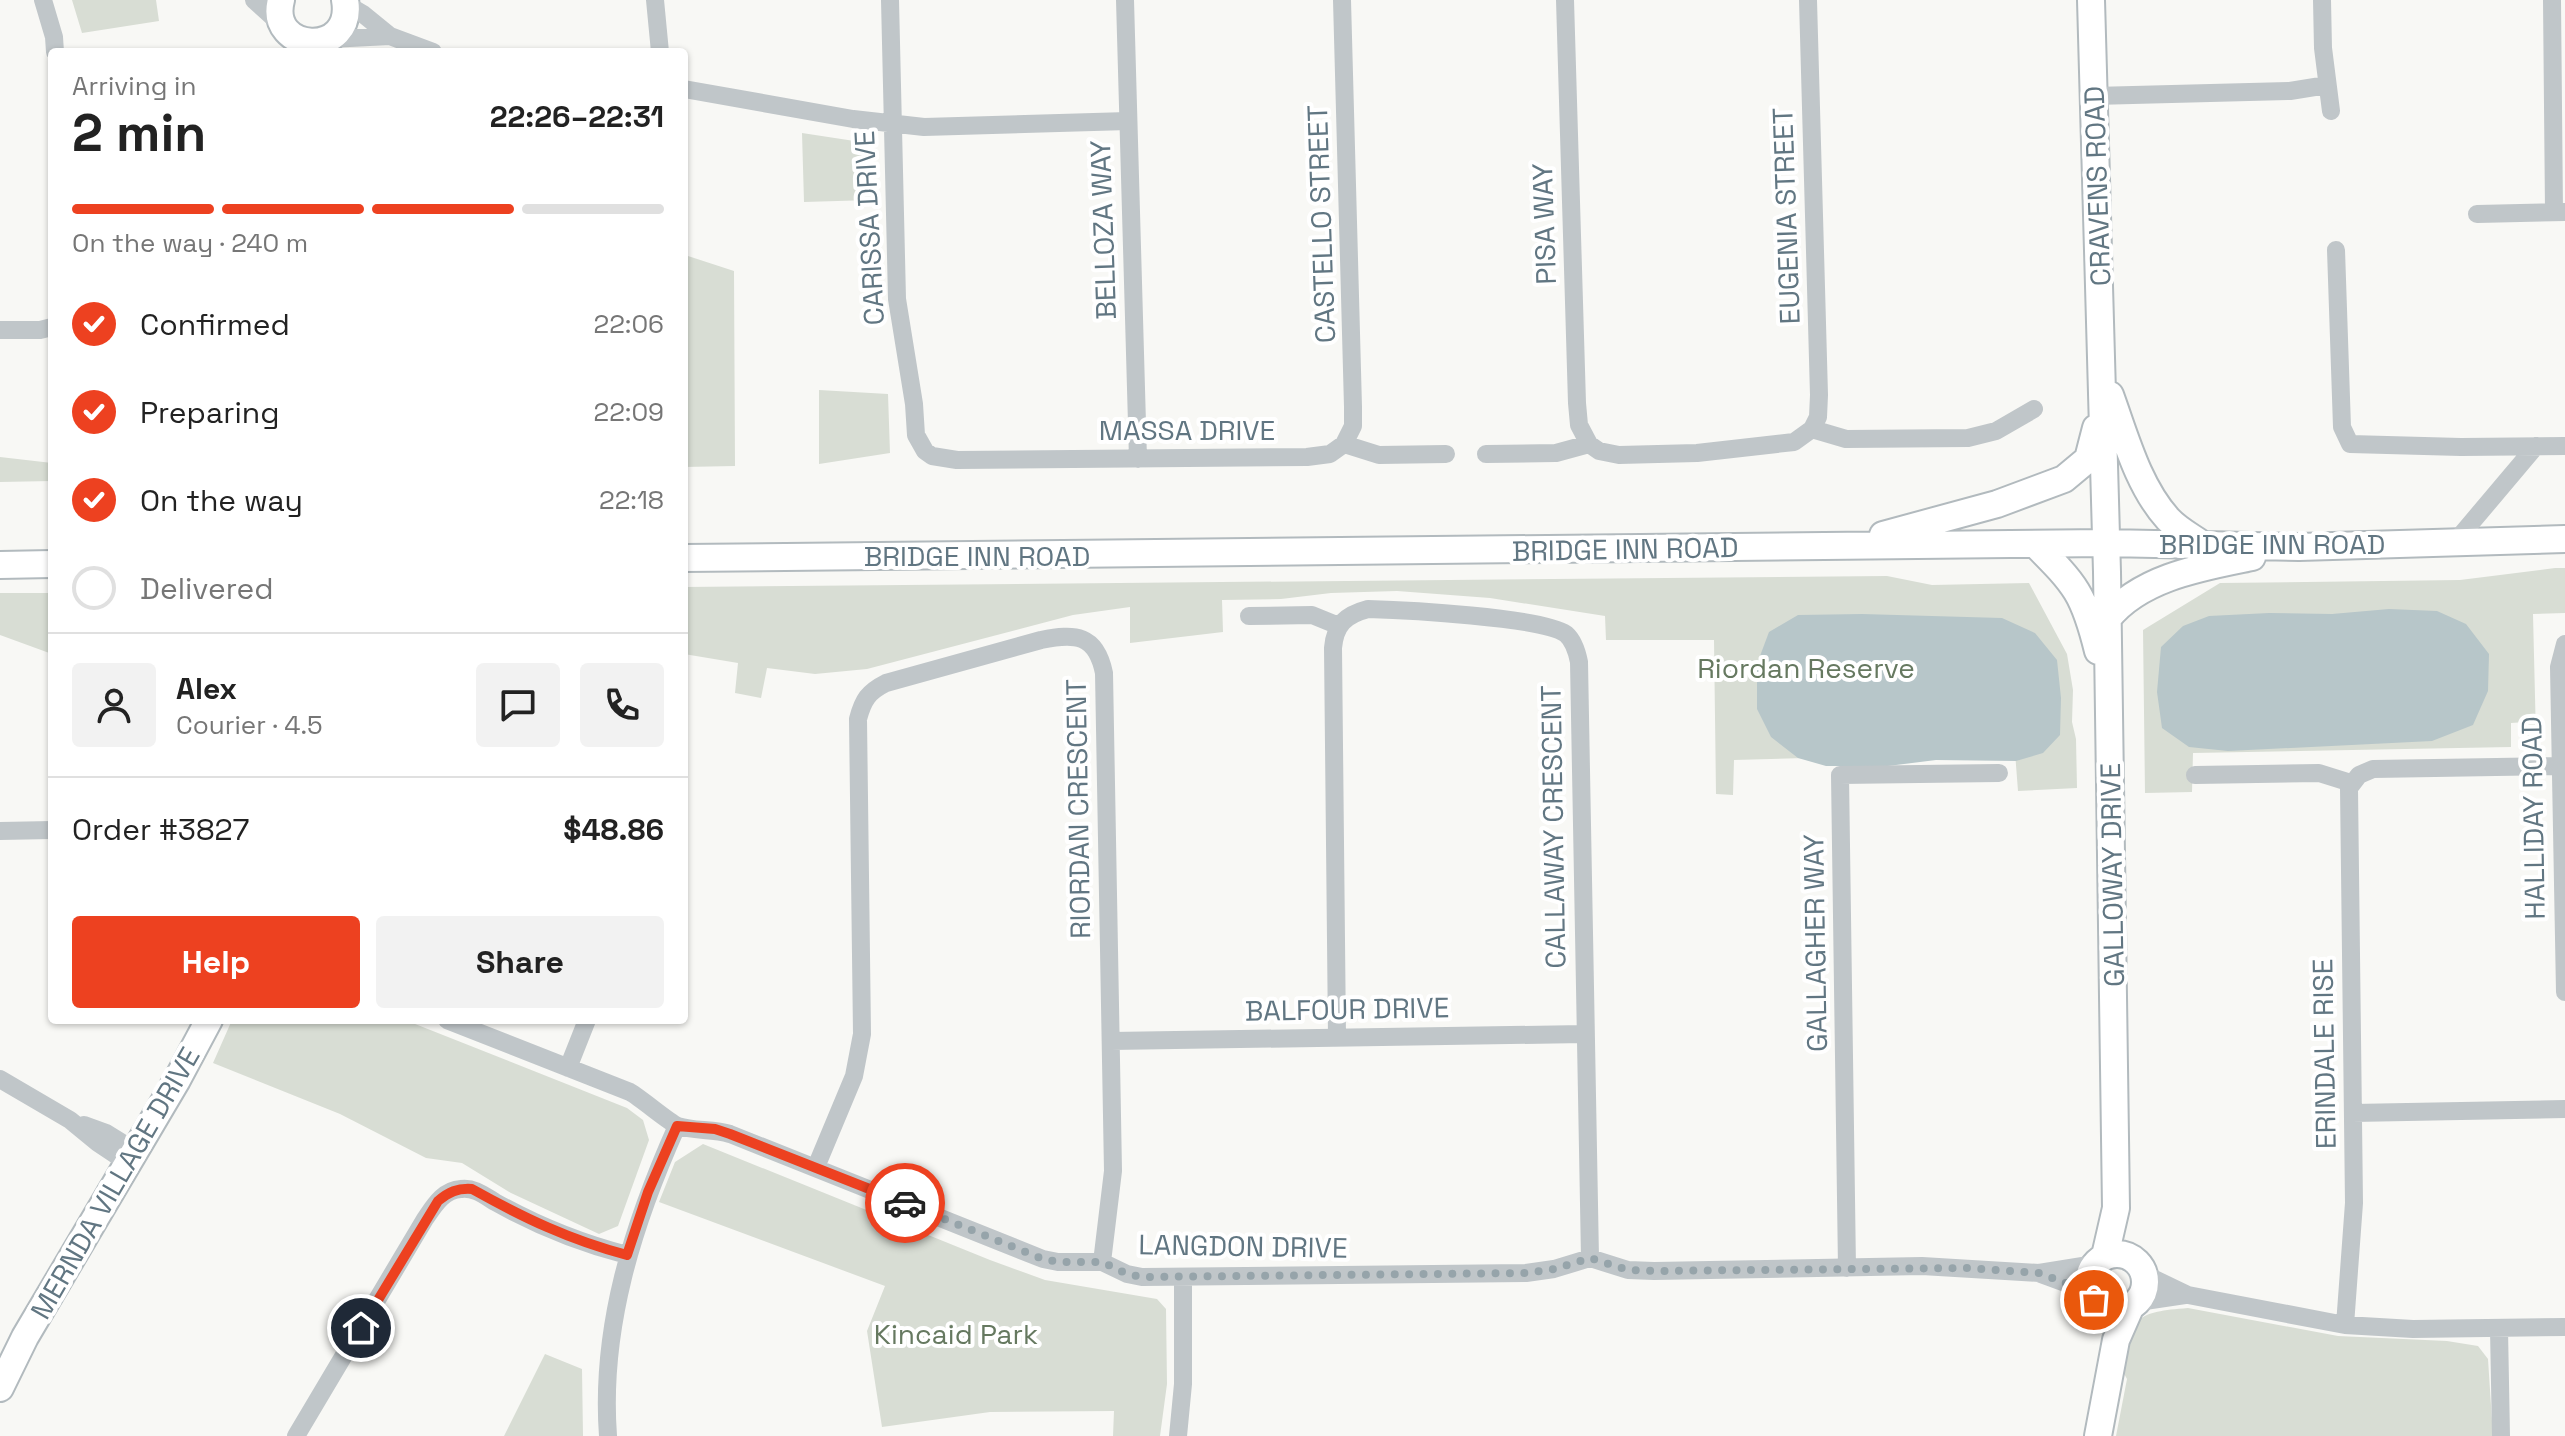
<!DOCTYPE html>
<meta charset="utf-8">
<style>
body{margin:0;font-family:"Space Grotesk",sans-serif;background:#f2f2f2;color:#222;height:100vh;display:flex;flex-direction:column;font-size:30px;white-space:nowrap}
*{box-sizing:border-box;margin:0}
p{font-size:26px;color:#767676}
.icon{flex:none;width:44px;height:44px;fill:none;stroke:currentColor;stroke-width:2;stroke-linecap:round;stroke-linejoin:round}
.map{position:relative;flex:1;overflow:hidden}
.details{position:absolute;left:48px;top:48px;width:640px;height:976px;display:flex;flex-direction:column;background:#fff;border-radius:8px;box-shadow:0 2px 6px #0004}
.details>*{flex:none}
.pin{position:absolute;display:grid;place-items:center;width:68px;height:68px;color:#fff;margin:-34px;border:4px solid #fff;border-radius:50%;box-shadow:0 2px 8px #0007}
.courier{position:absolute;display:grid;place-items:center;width:80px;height:80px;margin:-40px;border:6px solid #ed4120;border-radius:50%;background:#fff;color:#222;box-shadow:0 2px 10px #0007}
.summary em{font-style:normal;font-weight:700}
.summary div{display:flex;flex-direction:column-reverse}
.summary{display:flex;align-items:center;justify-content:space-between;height:136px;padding:0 24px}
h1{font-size:52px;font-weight:700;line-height:60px}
.bar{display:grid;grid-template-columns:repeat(4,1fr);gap:12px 8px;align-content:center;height:96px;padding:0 24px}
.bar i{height:10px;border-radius:6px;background:#e0e0e0}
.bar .current{background:#ed4120}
.bar p{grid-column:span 4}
.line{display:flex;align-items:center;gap:20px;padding:0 24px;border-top:2px solid #e0e0e0}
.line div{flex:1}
.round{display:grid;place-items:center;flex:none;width:84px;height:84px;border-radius:8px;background:#f2f2f2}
ol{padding:0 24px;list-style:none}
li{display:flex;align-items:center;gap:24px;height:88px}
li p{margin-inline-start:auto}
li .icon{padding:8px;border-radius:50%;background:#ed4120;color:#fff;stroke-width:4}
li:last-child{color:#767676}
li i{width:44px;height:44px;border:4px solid #e0e0e0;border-radius:50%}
.action{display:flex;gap:16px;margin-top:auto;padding:16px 24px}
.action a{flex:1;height:92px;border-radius:8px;background:#ed4120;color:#fff;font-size:32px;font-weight:700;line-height:92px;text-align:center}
.action a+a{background:#f2f2f2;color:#222}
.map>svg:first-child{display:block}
.green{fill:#d8ddd4}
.water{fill:#b7c6c9}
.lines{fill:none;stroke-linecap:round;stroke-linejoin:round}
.secondary-casing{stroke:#b2babe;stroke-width:30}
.street{stroke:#c0c6c9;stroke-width:18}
.secondary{stroke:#fff;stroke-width:26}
.done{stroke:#96a4aa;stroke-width:8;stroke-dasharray:0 14.4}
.route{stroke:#ed4120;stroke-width:10}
.labels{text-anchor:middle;stroke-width:8;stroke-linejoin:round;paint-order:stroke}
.street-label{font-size:28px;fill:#617682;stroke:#fff}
.park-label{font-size:28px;fill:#667960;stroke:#fff}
</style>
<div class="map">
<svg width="2565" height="1436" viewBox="0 0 2565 1436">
<rect width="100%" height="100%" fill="#f8f8f5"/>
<path class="green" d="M 72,0 L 156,0 L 159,21 L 82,33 Z
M 802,133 L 861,142 L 870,153 L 871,200 L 804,202 Z
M 688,256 L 734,271 L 735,466 L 684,467 L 684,262 Z
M 819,390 L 888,394 L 890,453 L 819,464 Z
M 0,457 L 52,463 L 52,481 L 0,482 Z
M 2555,568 L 2565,568 L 2565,613 L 2533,614 L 2536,738 L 2527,747 L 2525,722 L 2511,723 L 2511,747 L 2193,753 L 2192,792 L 2145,793 L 2143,630 L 2220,583 L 2460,580 Z
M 1887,576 L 1932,585 L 2029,583 L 2067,654 L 2073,690 L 2072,722 L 2076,739 L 2077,788 L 2018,791 L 2015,752 L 1734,760 L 1733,795 L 1716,794 L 1714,640 L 1606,640 L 1605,616 L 1490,598 L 1397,591 L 1331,593 L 1281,599 L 1222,600 L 1223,632 L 1130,643 L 1130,607 L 1073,615 L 867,669 L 815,674 L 767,668 L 761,698 L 735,693 L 738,663 L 684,654 L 684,587 Z
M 0,593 L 52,593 L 52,654 L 0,635 Z
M 232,1020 L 405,1020 L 627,1108 L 643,1120 L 649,1140 L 618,1226 L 599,1234 L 511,1193 L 462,1163 L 426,1158 L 340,1114 L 213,1063 Z
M 703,1144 L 990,1260 L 1045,1280 L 1157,1299 L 1166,1309 L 1167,1384 L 1160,1436 L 1113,1436 L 1114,1411 L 990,1412 L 882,1427 L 867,1331 L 885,1286 L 659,1202 L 675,1162 Z
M 2188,1308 L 2338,1336 L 2447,1341 L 2478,1346 L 2488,1359 L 2493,1436 L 2116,1436 L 2127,1379 L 2121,1368 C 2131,1316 2137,1312 2188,1308 Z
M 545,1354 L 582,1369 L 583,1436 L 504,1436 Z"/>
<path class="water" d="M 2389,609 L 2437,611 L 2466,624 L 2489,654 L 2488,691 L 2473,725 L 2432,741 L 2228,751 L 2189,747 L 2162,728 L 2157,692 L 2161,647 L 2183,626 L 2209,616 L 2269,613 L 2332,614 Z
M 1862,614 L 2002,618 L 2035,633 L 2057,660 L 2061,698 L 2060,735 L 2043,753 L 2016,761 L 1936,760 L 1888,766 L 1826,766 L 1798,758 L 1771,737 L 1757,709 L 1757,664 L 1769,632 L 1798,615 Z"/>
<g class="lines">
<g class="secondary-casing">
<path id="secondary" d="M 281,0 C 267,53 355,58 345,0
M 2091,0 L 2107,572 L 2116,1208 L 2105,1256
M 2110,395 C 2125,436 2138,486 2168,519 C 2178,530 2192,537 2203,545
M 1883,535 L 1997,504 L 2064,479 L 2088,459 L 2096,428
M 2035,544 C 2076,585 2084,594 2098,651
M 684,558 L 2106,543 L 2299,547 L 2565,539
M 0,565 L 52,564
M 2108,618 C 2141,577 2203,567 2252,557
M2089 1282a28 28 0 1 1 56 0a28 28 0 1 1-56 0Z
M 0,1388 L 25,1337 L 177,1080 L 209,1020
M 2098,1436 L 2116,1340 L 2130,1308"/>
</g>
<path class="street" d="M 43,0 L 54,37 L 55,52
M 254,0 L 285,28
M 655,0 L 660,52
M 890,0 L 897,299 L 914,404 L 916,435 L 925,451 L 932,456 L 957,460 L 1307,457 L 1330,454 L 1344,444 L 1379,455 L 1446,454
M 1125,0 L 1138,459
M 1342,0 L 1353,407 L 1353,426 L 1344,444
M 1565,0 L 1577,403 L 1579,425 L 1589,444
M 1808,0 L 1819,395 L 1818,417 L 1812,429
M 2322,0 L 2323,48 L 2331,111
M 2552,0 L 2554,212
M 346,4 L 363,14 L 390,36 L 433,52
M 329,39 L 390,36
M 684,89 L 853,119 L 924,127 L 1128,121
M 2094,96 L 2290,91 L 2327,85
M 2477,214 L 2565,212
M 2336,250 L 2342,427 L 2350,444 L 2461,447 L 2565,446
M 0,330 L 40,330 L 52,327
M 1486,454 L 1556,453 L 1589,444 L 1599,451 L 1619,455 L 1697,453 L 1794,442 L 1812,429 L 1846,439 L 1968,438 L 1996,431 L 2034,409
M 2455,542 L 2536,446
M 1249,616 L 1312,615 L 1339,626
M 2565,644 L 2559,667 L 2565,992
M 2195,775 L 2319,773 L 2351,783
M 0,831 L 52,830
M 447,1020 L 630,1092 C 642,1099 670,1123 678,1126 C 694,1131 713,1129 730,1134 L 1043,1259 L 1058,1262 L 1102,1262 L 1127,1274 L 1142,1277 L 1526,1273 L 1554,1269 L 1590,1258 L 1628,1270 L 1654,1271 L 1922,1266 L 2039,1273 L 2095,1264
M 1337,1037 L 1333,648 C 1335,625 1345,615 1368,609 C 1403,610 1542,617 1566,634 C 1574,641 1577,652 1579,662 L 1590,1258
M 1111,1041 L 1584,1034
M 568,1068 L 587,1020
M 0,1079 L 70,1120 L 98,1143 L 128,1163
M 2353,1113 L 2565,1109
M 84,1125 L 106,1133 L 135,1151
M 816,1167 L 854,1076 L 862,1034 L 858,719 C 863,700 868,692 886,683 L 1041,640 C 1075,633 1096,634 1104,673 L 1113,1171 L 1102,1262
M 1847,1268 L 1840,775 L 1999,773
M 2041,1274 L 2090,1292
M 2144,1274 L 2188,1295 L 2345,1325 L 2413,1329 L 2565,1327
M 2138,1302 L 2185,1295
M 2345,1325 L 2354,1203 L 2349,788 L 2359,775 L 2373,769 L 2560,766
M 2499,1329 L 2501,1436
M 296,1436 L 425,1219 C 434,1206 443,1190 461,1189 C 474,1187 485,1196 495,1202 C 538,1226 580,1243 627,1255
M 608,1436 C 600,1328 633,1224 677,1126
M 1178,1436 L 1183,1384 L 1183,1278"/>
<use href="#secondary" class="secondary"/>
</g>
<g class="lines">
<path class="done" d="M 905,1203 L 1043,1259 L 1058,1262 L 1102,1262 L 1127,1274 L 1142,1277 L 1526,1273 L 1554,1269 L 1590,1258 L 1628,1270 L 1654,1271 L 1966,1268 L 2039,1273 L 2090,1292 L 2094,1300"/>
<path class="route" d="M 361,1328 L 438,1201 C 449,1192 457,1188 472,1189 C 524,1218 570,1240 627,1255 L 648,1192 L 677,1126 L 715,1129 L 730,1134 L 905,1203"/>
</g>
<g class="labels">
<g class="street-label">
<text transform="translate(2097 186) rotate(-92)" y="10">CRAVENS ROAD</text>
<text transform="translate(1786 216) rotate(-92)" y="10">EUGENIA STREET</text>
<text transform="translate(1321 224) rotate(-92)" y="10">CASTELLO STREET</text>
<text transform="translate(1544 224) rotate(-92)" y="10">PISA WAY</text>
<text transform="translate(869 228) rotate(-93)" y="10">CARISSA DRIVE</text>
<text transform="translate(1103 230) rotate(-92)" y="10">BELLOZA WAY</text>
<text x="1187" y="440">MASSA DRIVE</text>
<text x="2272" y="554">BRIDGE INN ROAD</text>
<text transform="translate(1625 549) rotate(-1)" y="10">BRIDGE INN ROAD</text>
<text x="977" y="566">BRIDGE INN ROAD</text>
<text transform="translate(1078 809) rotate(-91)" y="10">RIORDAN CRESCENT</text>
<text transform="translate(2533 818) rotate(-91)" y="10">HALLIDAY ROAD</text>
<text transform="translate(1553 827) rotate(-91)" y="10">CALLAWAY CRESCENT</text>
<text transform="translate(2112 875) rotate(-91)" y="10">GALLOWAY DRIVE</text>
<text transform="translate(1815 943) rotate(-91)" y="10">GALLAGHER WAY</text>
<text transform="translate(1347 1009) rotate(-1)" y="10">BALFOUR DRIVE</text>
<text transform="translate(2324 1054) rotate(-91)" y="10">ERINDALE RISE</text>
<text transform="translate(115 1183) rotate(-60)" y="10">MERNDA VILLAGE DRIVE</text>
<text transform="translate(1243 1246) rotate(1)" y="10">LANGDON DRIVE</text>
</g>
<g class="park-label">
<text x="1806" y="678">Riordan Reserve</text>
<text x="956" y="1344">Kincaid Park</text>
</g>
</g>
</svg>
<div class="pin" style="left:2094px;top:1300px;background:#ea580c"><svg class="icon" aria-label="bag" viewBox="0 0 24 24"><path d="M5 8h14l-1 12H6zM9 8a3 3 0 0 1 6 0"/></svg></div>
<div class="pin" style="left:361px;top:1328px;background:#1f2937"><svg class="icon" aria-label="home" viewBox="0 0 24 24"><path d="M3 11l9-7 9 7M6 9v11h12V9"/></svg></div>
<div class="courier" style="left:905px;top:1203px"><svg class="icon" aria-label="car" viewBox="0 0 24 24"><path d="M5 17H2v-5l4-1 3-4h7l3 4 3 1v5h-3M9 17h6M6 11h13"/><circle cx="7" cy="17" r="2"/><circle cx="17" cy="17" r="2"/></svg></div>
<section class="details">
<div class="summary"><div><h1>2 min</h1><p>Arriving in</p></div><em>22:26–22:31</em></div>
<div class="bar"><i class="current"></i><i class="current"></i><i class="current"></i><i></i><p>On the way · 240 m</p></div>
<ol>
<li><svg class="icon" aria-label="check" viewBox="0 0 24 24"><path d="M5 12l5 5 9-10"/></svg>Confirmed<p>22:06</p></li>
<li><svg class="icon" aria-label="check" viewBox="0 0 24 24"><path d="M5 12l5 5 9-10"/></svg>Preparing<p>22:09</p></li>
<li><svg class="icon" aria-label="check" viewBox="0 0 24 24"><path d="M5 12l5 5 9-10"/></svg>On the way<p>22:18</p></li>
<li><i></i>Delivered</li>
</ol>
<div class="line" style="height:144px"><a class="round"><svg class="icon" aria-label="person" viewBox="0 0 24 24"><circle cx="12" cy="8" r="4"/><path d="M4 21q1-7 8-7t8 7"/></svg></a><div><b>Alex</b><p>Courier · 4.5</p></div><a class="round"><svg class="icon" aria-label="chat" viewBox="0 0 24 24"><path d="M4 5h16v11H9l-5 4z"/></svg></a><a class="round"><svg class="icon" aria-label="phone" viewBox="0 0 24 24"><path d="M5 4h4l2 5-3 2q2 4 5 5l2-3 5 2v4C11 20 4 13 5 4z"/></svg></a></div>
<div class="line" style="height:104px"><div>Order #3827</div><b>$48.86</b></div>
<div class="action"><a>Help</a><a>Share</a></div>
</section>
</div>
